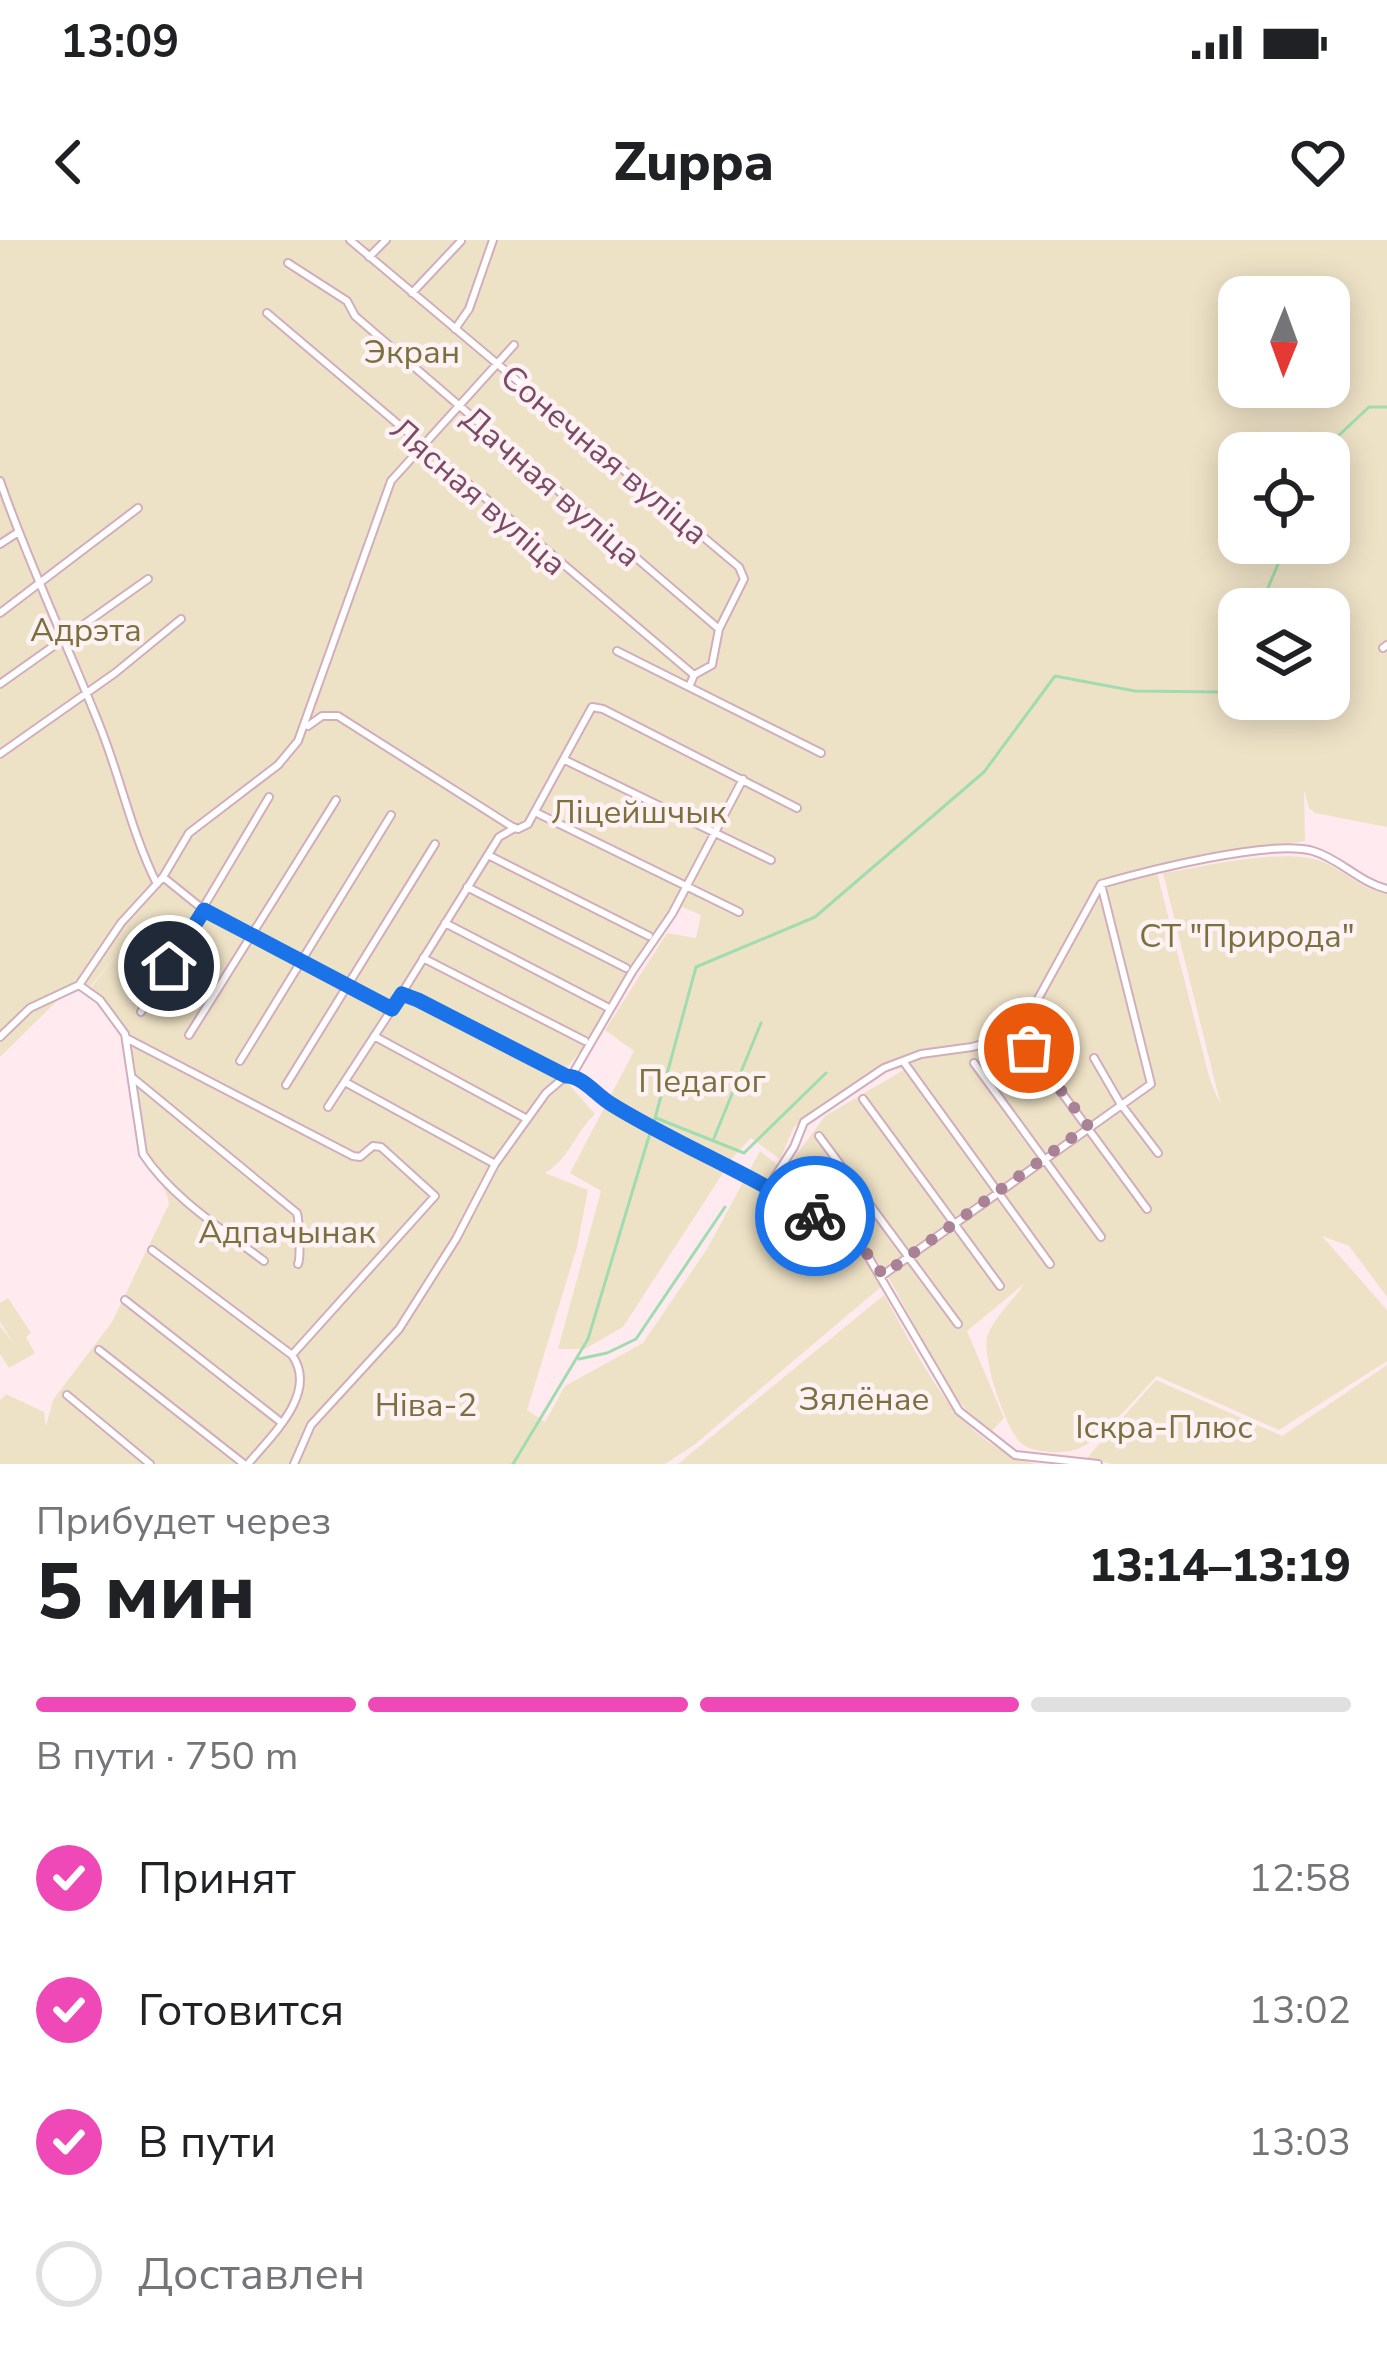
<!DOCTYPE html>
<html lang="ru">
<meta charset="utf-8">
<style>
body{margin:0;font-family:"Nunito Sans",sans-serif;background:#f2f2f2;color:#202124;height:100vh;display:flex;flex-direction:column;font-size:45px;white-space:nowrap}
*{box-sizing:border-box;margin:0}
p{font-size:39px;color:#757577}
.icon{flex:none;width:66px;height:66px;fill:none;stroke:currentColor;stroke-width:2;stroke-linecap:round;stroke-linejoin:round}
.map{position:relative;height:1224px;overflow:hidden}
.panel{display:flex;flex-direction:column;background:#fff;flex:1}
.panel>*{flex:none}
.needle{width:78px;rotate:181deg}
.tools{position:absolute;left:1218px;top:36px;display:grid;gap:24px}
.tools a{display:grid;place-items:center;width:132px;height:132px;border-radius:24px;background:#fff;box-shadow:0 6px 30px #0003;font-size:60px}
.pin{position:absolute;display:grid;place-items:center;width:102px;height:102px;color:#fff;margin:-51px;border:6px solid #fff;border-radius:50%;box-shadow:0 3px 12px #0007}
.courier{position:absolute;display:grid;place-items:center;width:120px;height:120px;margin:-60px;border:9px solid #1a73e8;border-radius:50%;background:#fff;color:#222;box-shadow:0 3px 15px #0007}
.summary em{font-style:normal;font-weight:800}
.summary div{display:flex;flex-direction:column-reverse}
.summary{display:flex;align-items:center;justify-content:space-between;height:204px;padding:0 36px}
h1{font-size:78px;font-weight:800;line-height:90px}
.bar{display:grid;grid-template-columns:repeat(4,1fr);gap:18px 12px;align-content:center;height:144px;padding:0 36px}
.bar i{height:15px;border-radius:9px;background:#e0e0e0}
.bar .current{background:#ef48b7}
.bar p{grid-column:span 4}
ol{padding:0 36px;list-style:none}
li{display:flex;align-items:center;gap:36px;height:132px}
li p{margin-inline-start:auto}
li .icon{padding:12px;border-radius:50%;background:#ef48b7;color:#fff;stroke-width:4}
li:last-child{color:#757577}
li i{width:66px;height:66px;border:6px solid #e0e0e0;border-radius:50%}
.status{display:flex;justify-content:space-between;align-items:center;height:84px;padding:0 60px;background:#fff;direction:ltr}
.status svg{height:33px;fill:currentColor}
header{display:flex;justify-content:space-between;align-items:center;height:156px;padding:0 36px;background:#fff;font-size:54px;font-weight:800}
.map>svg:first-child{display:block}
.green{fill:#eee2c6;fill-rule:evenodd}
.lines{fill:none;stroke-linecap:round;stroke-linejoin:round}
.stream{stroke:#a1dcb1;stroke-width:3}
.minor-casing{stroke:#d2adbe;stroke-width:10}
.minor{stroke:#fff;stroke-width:6}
.done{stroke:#aa8295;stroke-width:12;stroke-dasharray:0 21.6}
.route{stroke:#1a73e8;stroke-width:15}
.labels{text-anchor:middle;stroke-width:9;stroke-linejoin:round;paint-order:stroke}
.park-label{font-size:33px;fill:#7c703e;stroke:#fff2f5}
.street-label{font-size:33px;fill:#7c4a64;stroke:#fff2f5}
</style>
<div class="status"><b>13:09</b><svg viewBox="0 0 49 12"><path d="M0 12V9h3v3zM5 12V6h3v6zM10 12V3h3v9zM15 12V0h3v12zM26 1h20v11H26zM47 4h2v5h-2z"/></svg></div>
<header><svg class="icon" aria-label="back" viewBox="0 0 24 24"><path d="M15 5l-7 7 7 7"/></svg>Zuppa<svg class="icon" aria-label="heart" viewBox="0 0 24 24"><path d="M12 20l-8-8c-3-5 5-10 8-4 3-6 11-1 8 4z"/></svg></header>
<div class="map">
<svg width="1387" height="1224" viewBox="0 0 1387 1224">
<rect width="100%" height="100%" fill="#feeaef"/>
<path class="green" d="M 0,0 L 1387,0 L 1387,587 L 1315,573 L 1309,568 L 1304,550 L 1305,601 L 1155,625 L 1210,840 L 1221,866 L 1163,633 C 1205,627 1281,607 1321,621 C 1345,630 1360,650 1387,653 L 1387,1057 L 1349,1006 L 1322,996 L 1387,1070 L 1387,1121 L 1279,1190 L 1157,1136 C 1138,1155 1099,1204 1074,1210 C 1061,1214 1030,1213 1020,1202 C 1005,1187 982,1117 987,1097 C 994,1077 1013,1061 1024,1044 L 967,1091 L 1004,1178 L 991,1192 C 927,1145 913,1059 862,1001 L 882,1046 L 694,1205 L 665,1224 L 255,1224 L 258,1217 L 252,1224 L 0,1224 L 0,1160 L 6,1154 L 44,1172 L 46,1186 L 53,1160 L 112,1082 L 169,964 C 167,946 153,938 147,922 C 126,866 143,791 86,754 L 121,709 L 90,747 L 61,757 L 0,817 ZM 1239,57 L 1329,57 L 1329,147 L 1239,147 ZM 1239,213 L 1329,213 L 1329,303 L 1239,303 ZM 1239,369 L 1329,369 L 1329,459 L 1239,459 ZM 682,667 L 701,675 L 696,698 L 667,693 L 605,790 L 634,811 L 570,933 L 601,951 L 558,1109 L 585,1109 L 623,1087 L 734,916 L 751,898 L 780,919 L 794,887 L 874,832 L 907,828 L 825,876 L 791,922 L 827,965 L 760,911 L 707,1009 L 643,1103 L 565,1146 L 545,1182 L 527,1170 L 577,1007 L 588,950 L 545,933 C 569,919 575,893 595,874 L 566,841 L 532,868 L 586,805 Z
M 884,1055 C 923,1122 955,1203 1036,1224 L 678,1224 Z
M 8,1058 L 31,1093 L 26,1097 L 35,1113 L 9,1128 L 0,1114 L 0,1086 L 14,1104 L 0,1082 L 0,1063 Z
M 1387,1125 L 1387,1224 L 1111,1224 L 1087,1218 L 1156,1140 L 1282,1196 Z"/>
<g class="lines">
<path class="stream" d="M 1320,213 L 1369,167 L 1387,167
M 1259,369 L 1287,303
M 656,878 L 744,913 L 826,833
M 654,882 L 696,727 L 815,677 L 984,532 L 1055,436 L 1135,451 L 1219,452 L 1239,410
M 714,898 L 761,783
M 579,1119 L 607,1113 L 636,1099 L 725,967
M 513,1224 L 588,1099 L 650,893"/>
<g class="minor-casing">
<path id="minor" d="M 369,17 L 386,0
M 288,23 L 347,61 L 355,76 L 719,389 L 744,339 L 739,327 L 350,0
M 412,53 L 461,1
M 267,73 L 694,435
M 455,89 L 469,69 L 493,0
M 0,241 C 29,325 68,406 101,489 C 121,540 132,594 157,644
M 0,304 L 17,293
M 0,373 L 138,268
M 1383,408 L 1387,405
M 617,411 L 821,513
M 0,444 L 148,339
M 689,447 L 694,435 L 712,425 L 719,389
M 308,486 L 322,476 L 338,476 L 511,586
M 0,514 L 115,433 L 181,379
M 565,520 L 771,620
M 535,572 L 739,672
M 488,615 L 649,696
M 163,637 L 204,670 L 392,769 L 499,597 L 513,589 L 511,586 L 518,589 L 528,584 L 592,467 L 603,469 L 797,568
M 467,647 L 626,728
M 445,683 L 607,767
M 423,718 L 585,801
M 79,745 L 100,760 L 125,794 L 143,914 C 172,958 222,989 264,1021
M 402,754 L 439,769 L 566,836 L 579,838 L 636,879 L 769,946 L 865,1011 L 959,1171 L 1015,1215 L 1098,1224
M 141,772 L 269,557
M 189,795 L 336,560
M 374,796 L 527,879
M 0,797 L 30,768 L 79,745 L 121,683 L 163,637 L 189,593 L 278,525 L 298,501 L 391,241 L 514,105
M 126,798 L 353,916 L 360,917 L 373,906 L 381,907 L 435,956 L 292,1115
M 1029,808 L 1147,969
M 1094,818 L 1120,863 L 1158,913
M 240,821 L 391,575
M 903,821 L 1050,1024
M 974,823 L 1101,997
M 572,835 L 632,732 L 672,674 L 743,539
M 133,838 L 297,973 C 299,980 301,1017 298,1024
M 345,842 L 495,924
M 286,845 L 435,604
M 863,859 L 1000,1046
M 328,867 L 392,769
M 819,896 L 958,1084
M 769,946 L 794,907 L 804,882 L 884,828 L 921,814 L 972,807 L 1014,795 L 1022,788 L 1101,644 C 1146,631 1270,599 1313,611 C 1340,619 1359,642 1387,649
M 152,1010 L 292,1115 C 319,1153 271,1196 248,1224
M 883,1035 L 1151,844 L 1101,644
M 125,1060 L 282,1183
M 99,1110 L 244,1224
M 67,1155 L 150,1224
M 294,1224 L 311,1185 L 399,1089 L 456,999 L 495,924 L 546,853 L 566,836"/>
</g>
<use href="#minor" class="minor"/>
</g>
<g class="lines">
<path class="done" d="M 815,976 L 865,1011 L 883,1035 L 1088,886 L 1029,808"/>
<path class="route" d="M 169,726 L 204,670 L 392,769 L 402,754 L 418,760 L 566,836 C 583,836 596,855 611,864 C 677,905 750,933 815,976"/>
</g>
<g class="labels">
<g class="park-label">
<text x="412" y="123">Экран</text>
<text x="86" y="401">Адрэта</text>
<text x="639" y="583">Ліцейшчык</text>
<text x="1247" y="707">СТ "Природа"</text>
<text x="702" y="852">Педагог</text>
<text x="287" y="1003">Адпачынак</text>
<text x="864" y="1170">Зялёнае</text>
<text x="426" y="1176">Ніва-2</text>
<text x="1164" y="1198">Іскра-Плюс</text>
</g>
<g class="street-label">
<text transform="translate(605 214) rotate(40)" y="12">Сонечная вуліца</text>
<text transform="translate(552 246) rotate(41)" y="12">Дачная вуліца</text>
<text transform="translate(479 256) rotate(41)" y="12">Лясная вуліца</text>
</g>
</g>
</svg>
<div class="tools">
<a><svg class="needle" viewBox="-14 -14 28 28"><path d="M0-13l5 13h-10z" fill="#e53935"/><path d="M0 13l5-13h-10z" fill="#757577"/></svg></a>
<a><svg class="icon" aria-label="locate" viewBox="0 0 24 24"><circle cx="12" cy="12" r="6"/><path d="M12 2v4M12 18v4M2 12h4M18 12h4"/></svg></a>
<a><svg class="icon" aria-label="layers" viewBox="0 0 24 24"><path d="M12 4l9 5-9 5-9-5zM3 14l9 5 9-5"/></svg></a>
</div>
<div class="pin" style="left:1029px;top:808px;background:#ea580c"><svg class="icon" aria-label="bag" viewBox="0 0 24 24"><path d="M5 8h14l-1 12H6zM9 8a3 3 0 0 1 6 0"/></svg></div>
<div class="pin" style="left:169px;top:726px;background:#1f2937"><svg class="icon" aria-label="home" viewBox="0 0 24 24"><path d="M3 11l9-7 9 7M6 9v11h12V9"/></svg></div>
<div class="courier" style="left:815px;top:976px"><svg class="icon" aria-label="bike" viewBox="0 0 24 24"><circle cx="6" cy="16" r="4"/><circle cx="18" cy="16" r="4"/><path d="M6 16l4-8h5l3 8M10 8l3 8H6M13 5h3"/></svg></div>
</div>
<section class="panel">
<div class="summary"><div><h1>5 мин</h1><p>Прибудет через</p></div><em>13:14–13:19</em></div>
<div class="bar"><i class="current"></i><i class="current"></i><i class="current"></i><i></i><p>В пути · 750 m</p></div>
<ol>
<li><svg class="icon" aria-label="check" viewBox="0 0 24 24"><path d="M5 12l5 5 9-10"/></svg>Принят<p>12:58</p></li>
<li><svg class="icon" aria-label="check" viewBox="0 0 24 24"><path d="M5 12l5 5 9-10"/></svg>Готовится<p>13:02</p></li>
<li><svg class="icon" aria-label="check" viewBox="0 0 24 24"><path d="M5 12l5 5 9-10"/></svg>В пути<p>13:03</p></li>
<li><i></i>Доставлен</li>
</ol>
</section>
